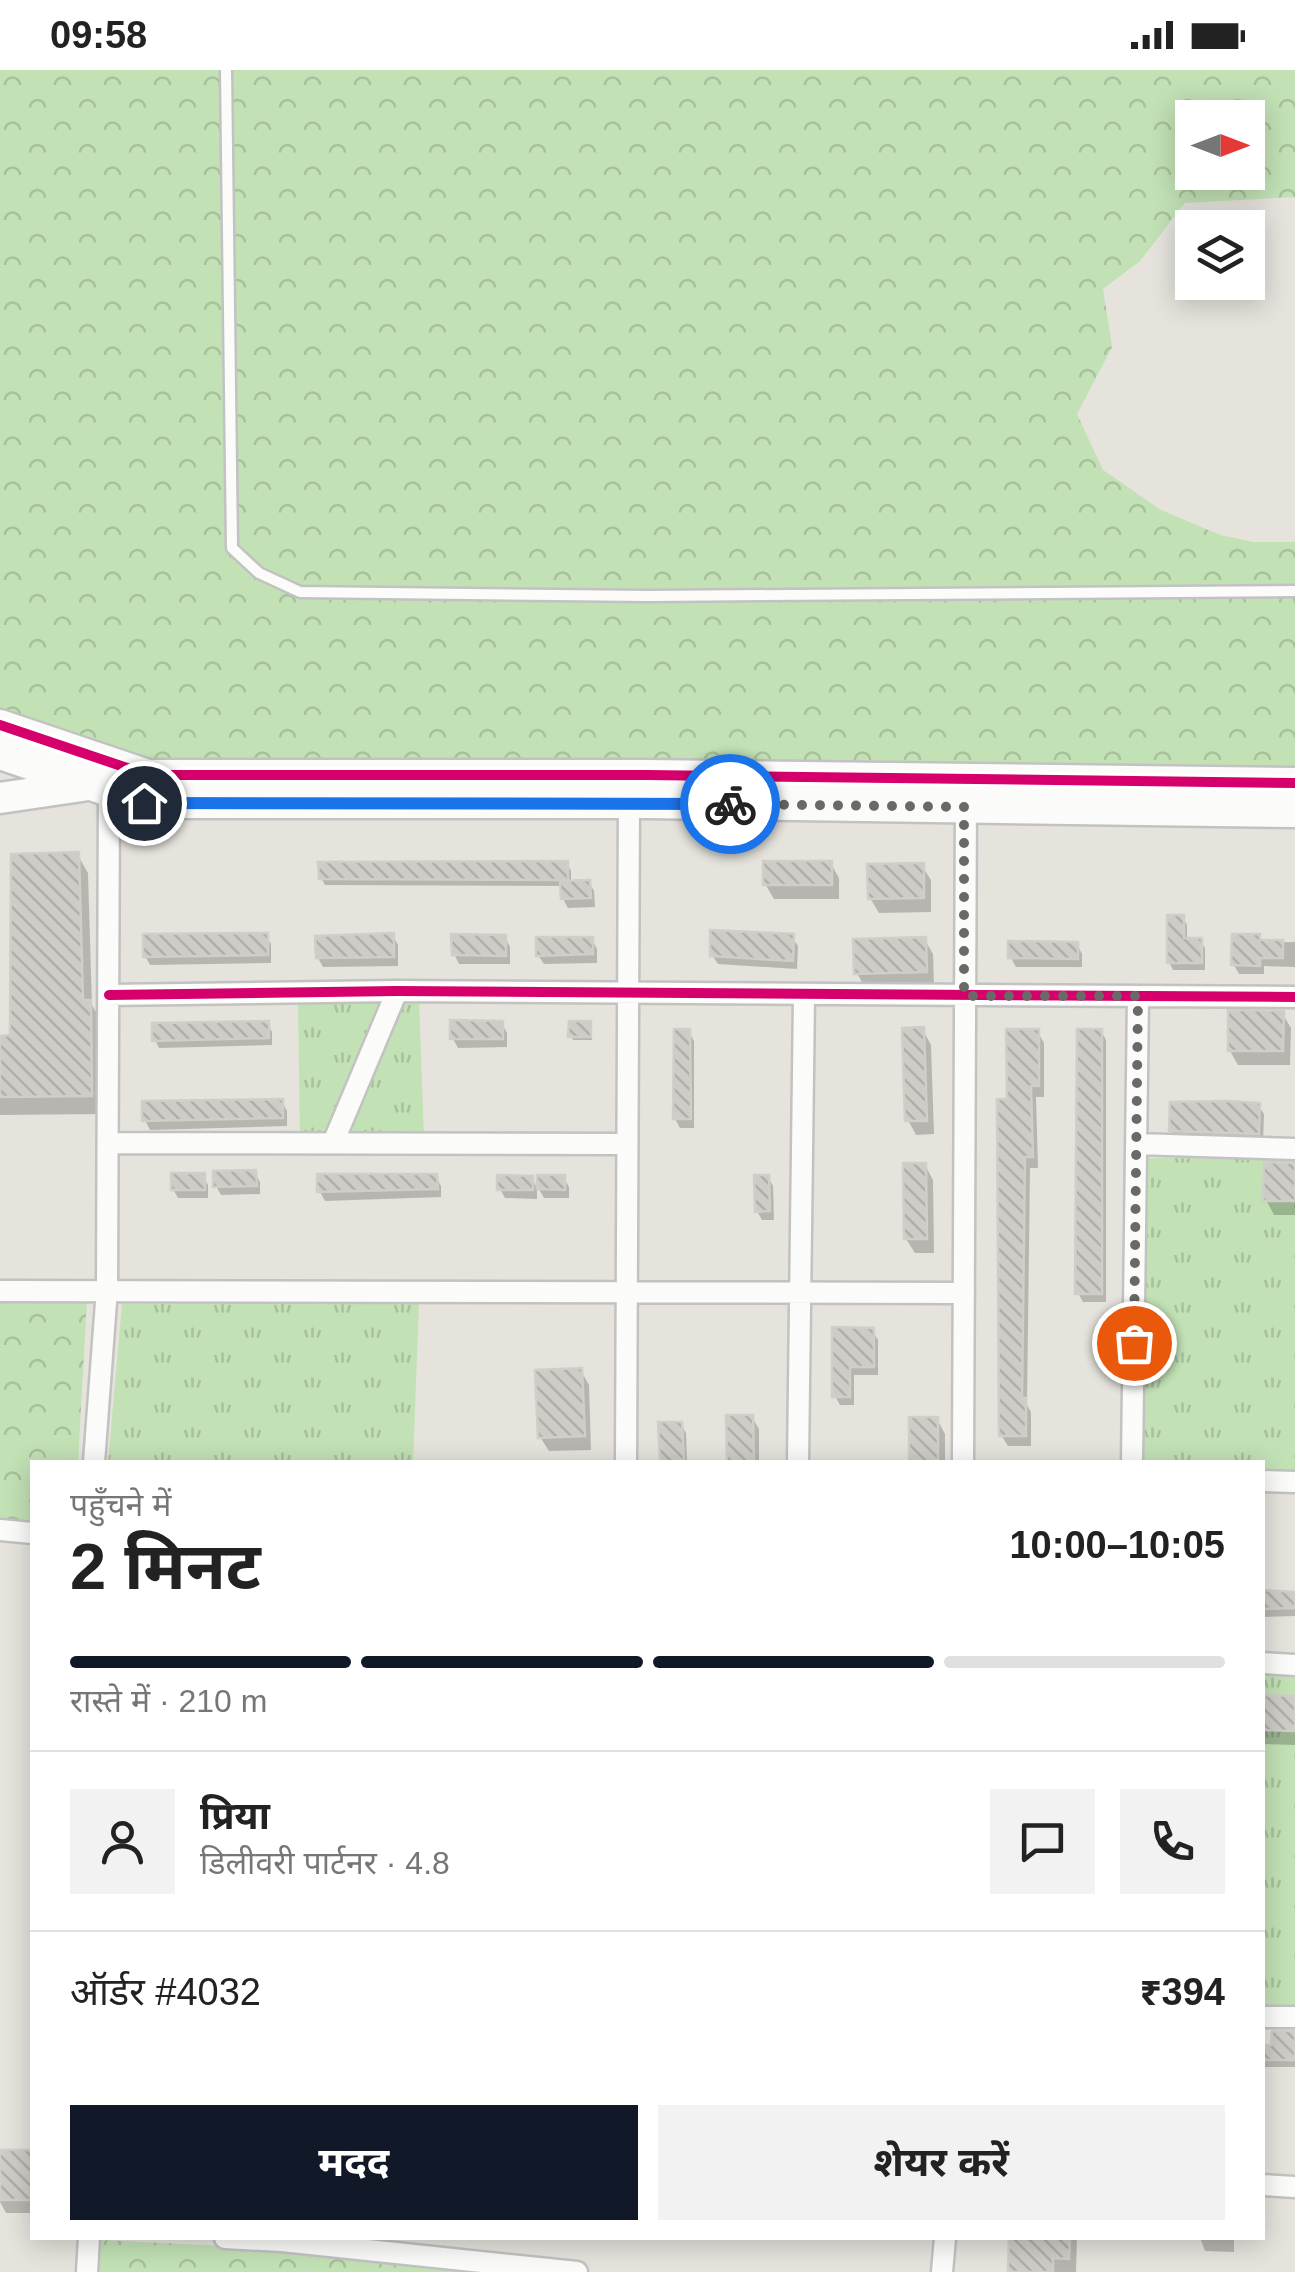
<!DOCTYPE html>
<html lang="hi">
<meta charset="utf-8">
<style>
body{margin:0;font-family:Arial,"Noto Sans Devanagari",sans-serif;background:#f2f2f2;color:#222;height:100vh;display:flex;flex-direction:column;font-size:38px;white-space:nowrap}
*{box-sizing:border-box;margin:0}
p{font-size:32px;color:#767676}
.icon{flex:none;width:55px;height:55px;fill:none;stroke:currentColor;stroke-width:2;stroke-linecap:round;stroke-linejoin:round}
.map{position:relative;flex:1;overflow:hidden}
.side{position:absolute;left:30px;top:1390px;width:1235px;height:780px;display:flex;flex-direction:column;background:#fff;border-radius:0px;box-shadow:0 5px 25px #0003}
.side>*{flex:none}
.needle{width:65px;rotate:90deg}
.fabs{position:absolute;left:1175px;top:30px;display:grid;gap:20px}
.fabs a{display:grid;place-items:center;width:90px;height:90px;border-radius:0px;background:#fff;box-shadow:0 5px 25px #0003;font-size:50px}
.pin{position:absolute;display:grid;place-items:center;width:85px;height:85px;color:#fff;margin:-42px;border:5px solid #fff;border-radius:50%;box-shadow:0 2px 10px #0007}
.courier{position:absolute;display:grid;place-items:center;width:100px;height:100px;margin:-50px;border:8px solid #1a73e8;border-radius:50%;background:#fff;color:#222;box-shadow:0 2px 12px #0007}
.head em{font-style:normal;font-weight:700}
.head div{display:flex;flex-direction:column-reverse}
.head{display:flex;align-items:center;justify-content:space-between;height:170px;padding:0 40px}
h1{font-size:65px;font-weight:700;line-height:75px}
.bar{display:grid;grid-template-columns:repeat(4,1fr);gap:15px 10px;align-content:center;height:120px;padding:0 40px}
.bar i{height:12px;border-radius:8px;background:#e0e0e0}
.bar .active{background:#111827}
.bar p{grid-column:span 4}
.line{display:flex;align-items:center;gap:25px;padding:0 40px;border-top:2px solid #e0e0e0}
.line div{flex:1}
.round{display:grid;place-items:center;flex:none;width:105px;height:105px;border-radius:0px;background:#f2f2f2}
.action{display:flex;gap:20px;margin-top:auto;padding:20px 40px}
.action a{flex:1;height:115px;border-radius:0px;background:#111827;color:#fff;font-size:40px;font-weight:700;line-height:115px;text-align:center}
.action a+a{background:#f2f2f2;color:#222}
.status{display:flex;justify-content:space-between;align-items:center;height:70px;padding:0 50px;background:#fff;direction:ltr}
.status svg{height:28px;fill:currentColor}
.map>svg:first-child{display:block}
.grass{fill:url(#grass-tufts)}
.forest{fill:url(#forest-crowns);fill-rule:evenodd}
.shadow{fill:#0003}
.building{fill:url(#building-back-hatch);stroke:#d0cec8;stroke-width:2.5}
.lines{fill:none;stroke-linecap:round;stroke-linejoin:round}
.lane-casing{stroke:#c3c2c2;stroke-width:15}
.street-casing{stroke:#c3c2c2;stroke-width:25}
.secondary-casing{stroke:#c3c2c2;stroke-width:35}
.lane{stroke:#fbfbfa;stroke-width:10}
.street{stroke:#fbfbfa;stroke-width:20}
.secondary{stroke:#fbfbfa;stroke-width:30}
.cycleway-casing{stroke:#fff;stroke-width:16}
.cycleway{stroke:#d6006c;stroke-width:10}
.done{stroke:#6a6966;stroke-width:10;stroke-dasharray:0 18}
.route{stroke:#1a73e8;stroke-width:12}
</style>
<div class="status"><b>09:58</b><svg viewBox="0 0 49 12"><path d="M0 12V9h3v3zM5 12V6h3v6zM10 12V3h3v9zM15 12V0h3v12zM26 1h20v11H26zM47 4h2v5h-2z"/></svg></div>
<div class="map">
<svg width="1295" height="2202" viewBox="0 0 1295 2202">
<defs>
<pattern id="grass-tufts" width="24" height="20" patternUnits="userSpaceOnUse" patternTransform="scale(2.5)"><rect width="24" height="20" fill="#c2e1b5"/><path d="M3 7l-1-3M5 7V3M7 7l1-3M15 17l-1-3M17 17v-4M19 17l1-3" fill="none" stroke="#a7c19c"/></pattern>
<pattern id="forest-crowns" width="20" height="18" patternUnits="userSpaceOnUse" patternTransform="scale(2.5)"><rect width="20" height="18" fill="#c2e1b5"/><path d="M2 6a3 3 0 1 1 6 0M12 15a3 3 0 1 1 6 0" fill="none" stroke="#a7c19c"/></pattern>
<pattern id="building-back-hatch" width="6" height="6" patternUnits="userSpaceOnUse" patternTransform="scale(2.5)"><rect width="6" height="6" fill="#ceccc7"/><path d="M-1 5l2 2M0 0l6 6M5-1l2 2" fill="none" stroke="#b1afab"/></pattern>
</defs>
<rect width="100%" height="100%" fill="#e5e3dc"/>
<path class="grass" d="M 419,930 L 424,1069 L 300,1070 L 298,933 Z
M 1141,1088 L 1295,1089 L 1295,1405 L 1263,1403 L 1262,1392 L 1142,1392 Z
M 122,1234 L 419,1234 L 413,1392 L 108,1392 Z
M 1263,1603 L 1295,1604 L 1295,1940 L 1263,1940 Z"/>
<path class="forest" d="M 0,0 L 1295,0 L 1295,127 L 1185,133 L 1140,191 L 1103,219 L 1112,277 L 1077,344 L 1103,400 L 1161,440 L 1220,465 L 1253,472 L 1295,472 L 1295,702 L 158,695 L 0,646 ZM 1192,48 L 1248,48 L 1248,102 L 1192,102 Z
M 87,1229 L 78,1392 L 32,1392 L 32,1454 L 0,1451 L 0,1231 Z
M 99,2170 L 330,2181 L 505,2202 L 98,2202 Z"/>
<path class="shadow" d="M 77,784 L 88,803 L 92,935 L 101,951 L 102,1044 L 0,1045 L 0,968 L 13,968 Z
M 567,794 L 571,801 L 571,813 L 589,812 L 594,821 L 595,837 L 568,838 L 563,829 L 563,816 L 325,815 L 321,808 Z
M 831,794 L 839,808 L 839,829 L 774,829 L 765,814 Z
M 922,796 L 931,810 L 931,842 L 879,843 L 870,828 Z
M 1183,848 L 1187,855 L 1187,871 L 1200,871 L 1205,878 L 1205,900 L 1173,900 L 1169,892 Z
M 266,866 L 271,874 L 271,893 L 150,895 L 145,886 Z
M 393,866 L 398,875 L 398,896 L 323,897 L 318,888 Z
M 505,867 L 510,877 L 510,894 L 459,894 L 454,884 Z
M 792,867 L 798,876 L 797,899 L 718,894 L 712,885 Z
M 1259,867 L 1262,873 L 1295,872 L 1295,897 L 1264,896 L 1264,904 L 1239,904 L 1234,895 Z
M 592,869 L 597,879 L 597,893 L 544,894 L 538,885 Z
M 925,870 L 933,884 L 934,916 L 865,918 L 857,903 Z
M 1077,874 L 1082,884 L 1082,897 L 1016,897 L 1011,888 Z
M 1282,943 L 1291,958 L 1290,995 L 1238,995 L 1230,981 Z
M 268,954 L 272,962 L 272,975 L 159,978 L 155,970 Z
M 502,954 L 507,963 L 507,977 L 458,978 L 453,969 Z
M 590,954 L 592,970 L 573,970 L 571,966 Z
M 923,960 L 931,975 L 934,1064 L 916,1065 L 908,1050 Z
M 1037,961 L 1044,973 L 1044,1027 L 1036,1027 L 1038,1098 L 1030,1098 L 1027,1335 L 1031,1342 L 1031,1376 L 1008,1376 L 1001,1365 L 1010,1031 Z
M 1101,961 L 1106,970 L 1106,1232 L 1083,1232 L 1078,1223 Z
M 689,962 L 694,971 L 694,1058 L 680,1058 L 675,1049 Z
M 282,1032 L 287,1041 L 287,1056 L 150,1060 L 145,1050 Z
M 1258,1035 L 1264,1044 L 1263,1073 L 1177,1070 L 1172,1061 Z
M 925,1095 L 933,1110 L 934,1183 L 915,1183 L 906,1169 Z
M 1295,1095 L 1295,1145 L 1274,1145 L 1266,1130 Z
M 255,1103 L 260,1112 L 260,1124 L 221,1125 L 216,1116 Z
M 203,1106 L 208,1115 L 208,1128 L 178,1128 L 173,1119 Z
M 436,1107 L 441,1116 L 441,1127 L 325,1131 L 320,1122 Z
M 768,1107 L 773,1116 L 774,1150 L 762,1150 L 757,1141 Z
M 531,1108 L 537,1117 L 537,1129 L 505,1128 L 500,1119 Z
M 564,1108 L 569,1117 L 569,1128 L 544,1128 L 539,1119 Z
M 835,1259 L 872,1260 L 878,1270 L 878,1305 L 854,1305 L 854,1335 L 840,1335 L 835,1326 Z
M 581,1301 L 589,1315 L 591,1380 L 549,1381 L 540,1367 Z
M 752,1347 L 759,1359 L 759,1392 L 729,1392 L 728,1348 Z
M 912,1349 L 937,1349 L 945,1364 L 945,1392 L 912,1392 Z
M 681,1354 L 686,1363 L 687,1392 L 662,1392 L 661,1355 Z
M 1262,1523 L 1295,1523 L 1295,1546 L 1262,1547 Z
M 1262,1627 L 1295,1629 L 1295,1675 L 1262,1674 Z
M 1295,1962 L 1295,1997 L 1262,1997 L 1262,1977 L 1274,1977 Z
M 0,2082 L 32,2082 L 32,2143 L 6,2143 L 0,2132 Z
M 1012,2168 L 1077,2168 L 1076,2202 L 1011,2202 Z
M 1200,2168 L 1234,2168 L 1234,2182 L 1205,2181 Z"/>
<path class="building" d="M 79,782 L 83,930 L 91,930 L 92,1026 L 0,1027 L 0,966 L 10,965 L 11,784 Z
M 568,791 L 568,810 L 319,809 L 318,792 Z
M 763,791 L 832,791 L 832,815 L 763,815 Z
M 924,793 L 924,828 L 868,829 L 867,794 Z
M 590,810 L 591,828 L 561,829 L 560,811 Z
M 1167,845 L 1184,845 L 1184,868 L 1202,868 L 1202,893 L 1167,893 Z
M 710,860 L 794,864 L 793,891 L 710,886 Z
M 268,863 L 268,885 L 143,887 L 143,864 Z
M 394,863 L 394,887 L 316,888 L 315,866 Z
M 451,864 L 506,865 L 506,886 L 452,885 Z
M 1232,864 L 1260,864 L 1260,870 L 1283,870 L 1283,888 L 1260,888 L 1260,896 L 1231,895 Z
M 536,867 L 593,867 L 593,884 L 536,886 Z
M 926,867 L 927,902 L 854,904 L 853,869 Z
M 1008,871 L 1078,872 L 1078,889 L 1008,888 Z
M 1228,940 L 1284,941 L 1283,981 L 1228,981 Z
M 450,950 L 503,951 L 503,969 L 450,969 Z
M 269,951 L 269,968 L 152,971 L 152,953 Z
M 569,951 L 591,951 L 591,967 L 568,967 Z
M 924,957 L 927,1051 L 905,1051 L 902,958 Z
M 674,959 L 690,959 L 691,1049 L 673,1049 Z
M 1006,959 L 1039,959 L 1039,1016 L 1031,1016 L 1033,1087 L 1025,1087 L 1022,1328 L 1026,1328 L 1026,1366 L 999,1366 L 997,1029 L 1007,1029 Z
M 1077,959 L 1102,959 L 1102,1224 L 1075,1224 Z
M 283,1029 L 283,1048 L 142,1051 L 142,1031 Z
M 1225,1031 L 1260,1033 L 1259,1064 L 1169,1061 L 1170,1032 Z
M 1264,1092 L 1295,1093 L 1295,1131 L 1263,1131 Z
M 903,1093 L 926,1093 L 927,1169 L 904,1169 Z
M 256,1100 L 257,1116 L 213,1117 L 213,1101 Z
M 171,1103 L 205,1103 L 205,1120 L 171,1120 Z
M 317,1104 L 437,1104 L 438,1119 L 317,1122 Z
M 497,1105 L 533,1106 L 533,1120 L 497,1120 Z
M 537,1105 L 565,1105 L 565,1120 L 537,1119 Z
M 754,1105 L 769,1105 L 770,1141 L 755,1142 Z
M 832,1257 L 874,1258 L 874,1297 L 850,1297 L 850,1327 L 832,1327 Z
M 582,1298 L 585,1366 L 538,1368 L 535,1300 Z
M 726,1345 L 753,1345 L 754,1392 L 727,1392 Z
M 909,1347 L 938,1347 L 938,1392 L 909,1392 Z
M 658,1352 L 682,1352 L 684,1392 L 660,1392 Z
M 1262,1520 L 1295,1522 L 1295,1538 L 1262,1539 Z
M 1262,1625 L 1295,1626 L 1295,1661 L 1262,1660 Z
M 1272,1961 L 1295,1961 L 1295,1990 L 1262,1990 L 1262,1975 L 1271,1975 Z
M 0,2080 L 32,2080 L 32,2130 L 0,2130 Z
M 1009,2168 L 1070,2168 L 1069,2189 L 1053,2188 L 1053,2202 L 1008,2202 Z"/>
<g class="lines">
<g class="lane-casing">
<path id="lane" d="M 226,0 L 232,478 L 259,503 L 300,522 L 649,526 L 1295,521"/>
</g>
<g class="street-casing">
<path id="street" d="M 109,925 L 397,921 L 1295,927
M 108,1073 L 625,1074
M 333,1073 L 397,921
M 1136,1074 L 1295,1079
M 0,1221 L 964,1223
M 94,1392 L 107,1219 L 109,721 L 112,710
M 626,1392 L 629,733
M 798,1392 L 804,926
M 963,1392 L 966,726
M 1132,1392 L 1138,926
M 1262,1411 L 1295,1412
M 0,1460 L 32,1463
M 1262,1593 L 1295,1595
M 1262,1947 L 1295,1947
M 1262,2115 L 1295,2117
M 225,2168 L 282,2171 L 577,2202
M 87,2202 L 89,2168
M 942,2202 L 945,2168"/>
</g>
<g class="secondary-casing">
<path id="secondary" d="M 0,655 L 148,705 L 647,705 L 1295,713
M 0,684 L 144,733 L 647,733 L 1295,742
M 0,728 L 82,716"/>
</g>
<use href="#lane" class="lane"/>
<use href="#street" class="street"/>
<use href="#secondary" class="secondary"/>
<g class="cycleway-casing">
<path id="cycleway" d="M 0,655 L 148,705 L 647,705 L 1295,713
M 109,925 L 397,921 L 1295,927"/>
</g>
<use href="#cycleway" class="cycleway"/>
</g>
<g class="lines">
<path class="done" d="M 730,734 L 964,737 L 964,926 L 1138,926 L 1134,1273"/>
<path class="route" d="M 144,733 L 730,734"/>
</g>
</svg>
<div class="fabs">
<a><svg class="needle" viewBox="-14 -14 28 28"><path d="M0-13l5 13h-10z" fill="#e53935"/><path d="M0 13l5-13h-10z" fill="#767676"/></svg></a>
<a><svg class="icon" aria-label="layers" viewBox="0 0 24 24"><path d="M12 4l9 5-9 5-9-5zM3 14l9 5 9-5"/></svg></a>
</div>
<div class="pin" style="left:1134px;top:1273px;background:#ea580c"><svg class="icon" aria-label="bag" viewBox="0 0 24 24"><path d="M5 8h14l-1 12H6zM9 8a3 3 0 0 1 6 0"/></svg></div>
<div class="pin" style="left:144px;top:733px;background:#1f2937"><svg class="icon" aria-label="home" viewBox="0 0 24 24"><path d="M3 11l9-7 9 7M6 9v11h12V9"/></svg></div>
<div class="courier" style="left:730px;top:734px"><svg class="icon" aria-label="bike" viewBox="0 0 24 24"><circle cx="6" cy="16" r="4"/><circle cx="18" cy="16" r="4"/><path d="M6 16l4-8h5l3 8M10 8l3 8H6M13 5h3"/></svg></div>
<section class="side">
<div class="head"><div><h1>2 मिनट</h1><p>पहुँचने में</p></div><em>10:00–10:05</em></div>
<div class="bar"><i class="active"></i><i class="active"></i><i class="active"></i><i></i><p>रास्ते में · 210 m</p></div>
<div class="line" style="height:180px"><a class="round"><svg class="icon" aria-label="person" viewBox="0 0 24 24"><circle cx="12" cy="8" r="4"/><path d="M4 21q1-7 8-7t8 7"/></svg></a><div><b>प्रिया</b><p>डिलीवरी पार्टनर · 4.8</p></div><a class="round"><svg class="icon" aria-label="chat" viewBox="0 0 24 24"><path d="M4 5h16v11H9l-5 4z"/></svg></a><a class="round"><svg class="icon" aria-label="phone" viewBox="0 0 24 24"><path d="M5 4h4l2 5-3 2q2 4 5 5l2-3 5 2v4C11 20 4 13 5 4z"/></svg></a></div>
<div class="line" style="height:130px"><div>ऑर्डर #4032</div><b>₹394</b></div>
<div class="action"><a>मदद</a><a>शेयर करें</a></div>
</section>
</div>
